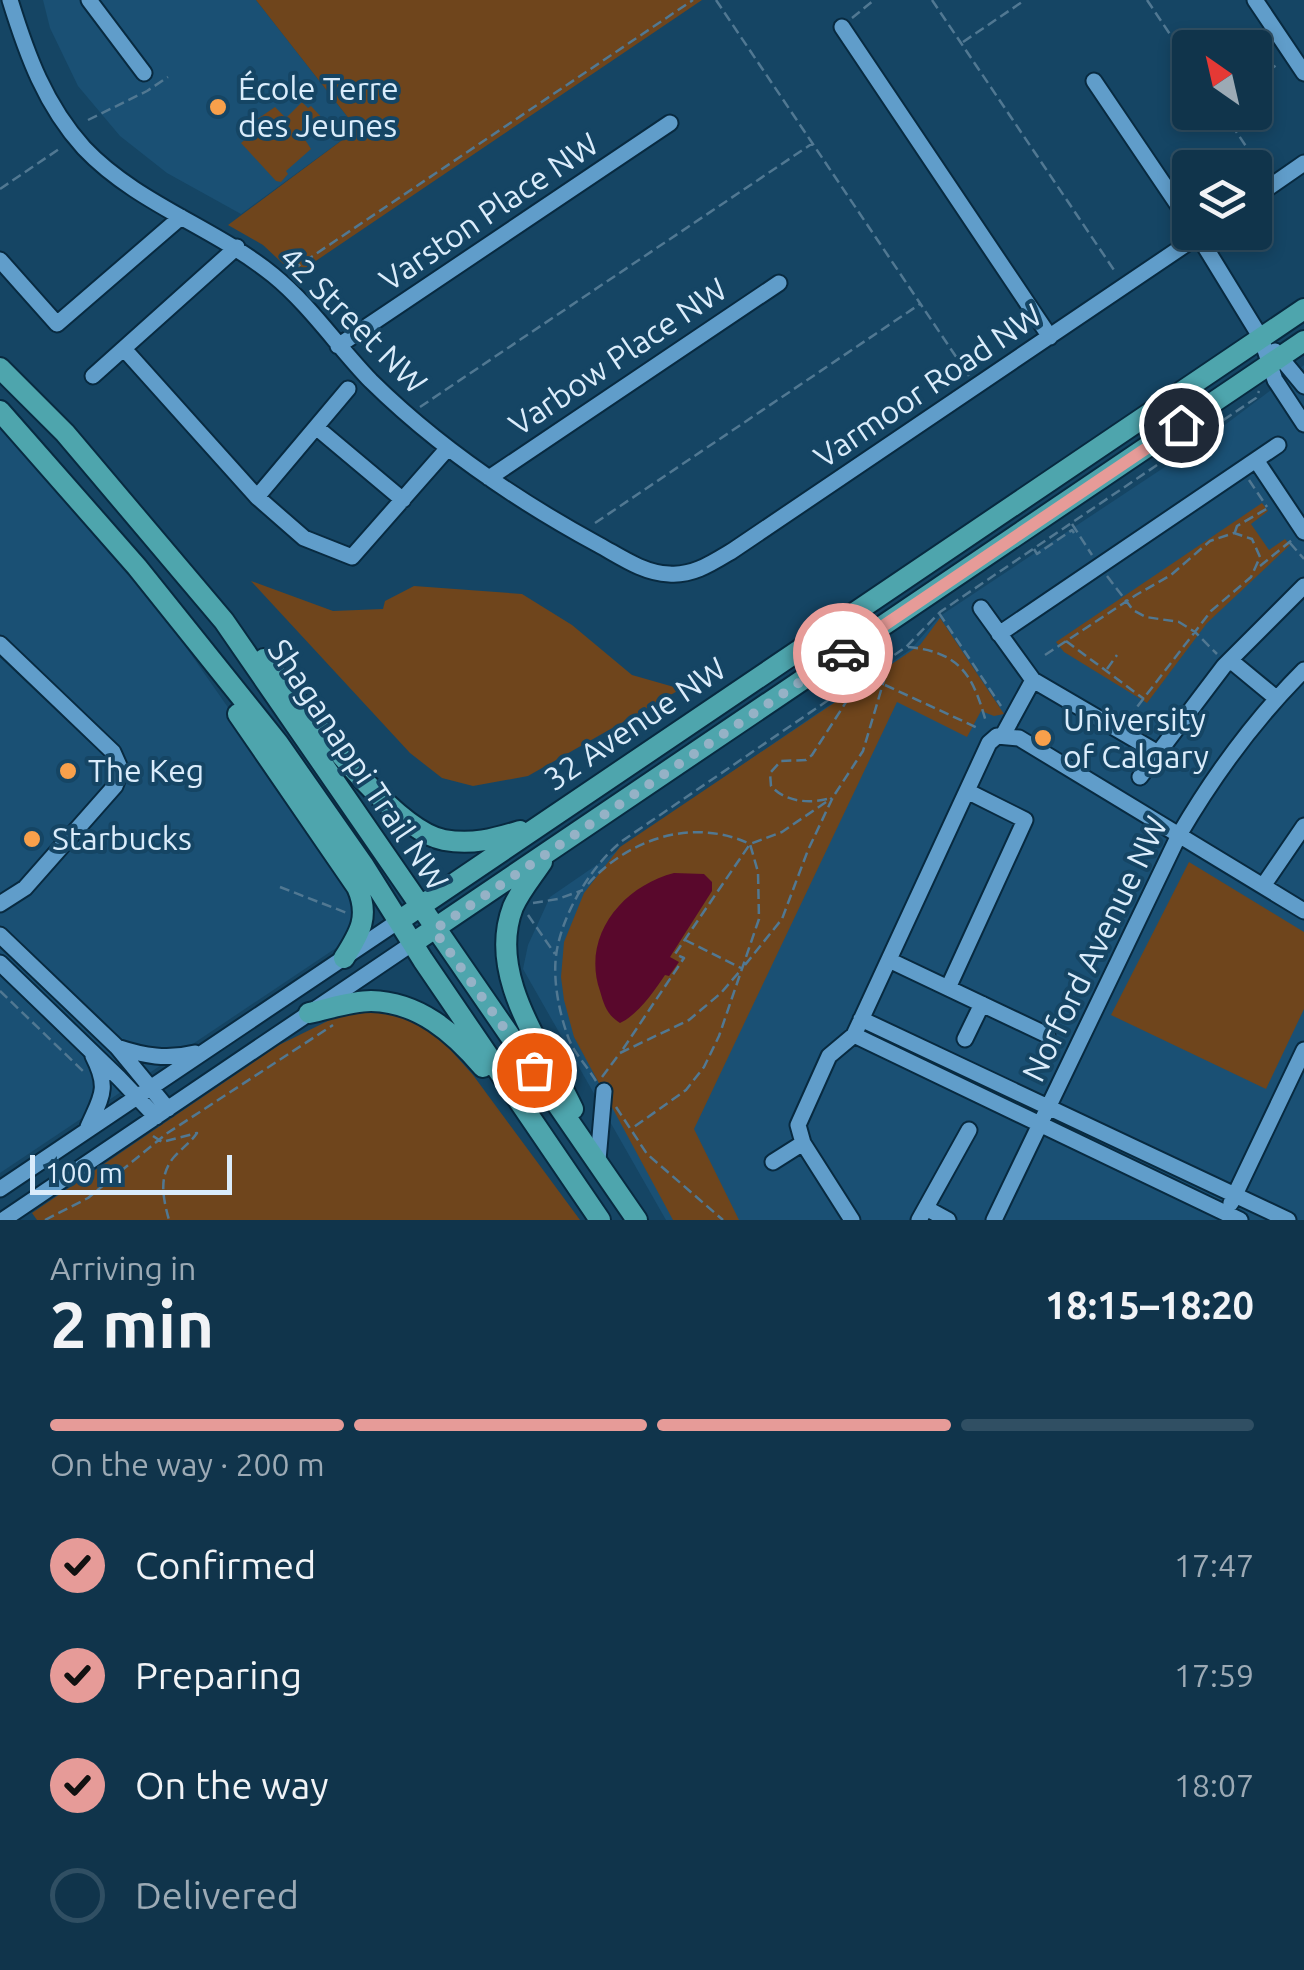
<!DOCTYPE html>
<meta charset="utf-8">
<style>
body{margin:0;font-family:Ubuntu,sans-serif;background:#193c52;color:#f1f3f6;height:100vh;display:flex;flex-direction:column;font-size:38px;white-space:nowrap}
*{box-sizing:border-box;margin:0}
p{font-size:32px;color:#9caab5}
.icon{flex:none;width:55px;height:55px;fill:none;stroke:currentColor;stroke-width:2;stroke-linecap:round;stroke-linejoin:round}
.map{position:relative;height:1220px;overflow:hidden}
.drawer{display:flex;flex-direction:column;background:#10344b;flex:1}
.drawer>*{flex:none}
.needle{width:65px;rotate:326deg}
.tools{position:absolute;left:1172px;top:30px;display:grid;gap:20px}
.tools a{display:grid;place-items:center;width:100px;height:100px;border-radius:10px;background:#10344b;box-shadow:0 5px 15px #0003,0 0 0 2px #304f63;font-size:50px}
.scale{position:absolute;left:30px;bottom:25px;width:202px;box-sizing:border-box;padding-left:10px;border:5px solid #daecfb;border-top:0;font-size:28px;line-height:35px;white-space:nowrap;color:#daecfb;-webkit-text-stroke:8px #154564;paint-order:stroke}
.pin{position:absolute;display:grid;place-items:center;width:85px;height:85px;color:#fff;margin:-42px;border:5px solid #fff;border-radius:50%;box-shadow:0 2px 10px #0007}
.courier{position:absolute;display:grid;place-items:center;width:100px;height:100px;margin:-50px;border:8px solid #e69b98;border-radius:50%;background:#fff;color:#222;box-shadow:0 2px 12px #0007}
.overview em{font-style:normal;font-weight:700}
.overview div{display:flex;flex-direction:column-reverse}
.overview{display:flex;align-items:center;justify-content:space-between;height:170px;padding:0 50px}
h1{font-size:65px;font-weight:700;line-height:75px}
.bar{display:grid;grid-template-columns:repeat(4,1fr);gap:15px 10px;align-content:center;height:120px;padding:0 50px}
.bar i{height:12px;border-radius:8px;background:#304f63}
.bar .on{background:#e69b98}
.bar p{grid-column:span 4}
ol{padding:0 50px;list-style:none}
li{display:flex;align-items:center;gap:30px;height:110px}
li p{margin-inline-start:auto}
li .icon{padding:10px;border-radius:50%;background:#e69b98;color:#111;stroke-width:4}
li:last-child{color:#9caab5}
li i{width:55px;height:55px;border:5px solid #304f63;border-radius:50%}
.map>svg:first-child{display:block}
.built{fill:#1a5074}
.green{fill:#6f451c}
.water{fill:#59082c}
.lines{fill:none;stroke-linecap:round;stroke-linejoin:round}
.minor-casing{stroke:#082a40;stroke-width:19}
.major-casing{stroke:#082a40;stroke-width:24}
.path{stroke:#517892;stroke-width:2.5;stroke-dasharray:10 5;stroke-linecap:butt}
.minor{stroke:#609dca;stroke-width:15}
.major{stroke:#4ea5ad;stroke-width:20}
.done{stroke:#95b2c6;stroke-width:10;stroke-dasharray:0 18}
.route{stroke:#e69b98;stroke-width:12}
.poi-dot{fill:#f8a04b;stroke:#154564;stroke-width:4}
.labels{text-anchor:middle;stroke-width:8;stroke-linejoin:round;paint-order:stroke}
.poi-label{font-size:32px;fill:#daecfb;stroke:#154564;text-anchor:start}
.street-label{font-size:32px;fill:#daecfb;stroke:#154564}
</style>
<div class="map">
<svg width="1304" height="1220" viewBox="0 0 1304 1220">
<rect width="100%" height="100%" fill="#154564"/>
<path class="built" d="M 43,0 L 256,0 L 357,129 L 241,214 L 167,173 L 120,136 L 78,86 L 50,28 Z
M 1304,365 L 1304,1220 L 666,1220 L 523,969 L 528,945 L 550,897 L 911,649 L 940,616 L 1201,443 Z
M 0,425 L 135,574 L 243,729 L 356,902 L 358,911 L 345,942 L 0,1173 Z"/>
<path class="green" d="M 256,0 L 702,0 L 295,275 L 263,245 L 228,225 L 357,129 Z
M 302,102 L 308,108 L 311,106 L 325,121 L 325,131 L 306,130 L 302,135 L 311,149 L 286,171 L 288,174 L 281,182 L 276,181 L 241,143 L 255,131 L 256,120 L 275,107 L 286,118 Z
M 1262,503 L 1268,511 L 1251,524 L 1269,550 L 1285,539 L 1290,545 L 1207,623 L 1147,703 L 1064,652 L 1056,642 Z
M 251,581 L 333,611 L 383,609 L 385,601 L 414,586 L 522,594 L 572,625 L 632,675 L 681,689 L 528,776 L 473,786 L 442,778 L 410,753 Z
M 940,618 L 1004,714 L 994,716 L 981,711 L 967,737 L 897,702 L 694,1129 L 739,1220 L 673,1220 L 574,1037 L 564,1000 L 561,977 L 564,942 L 584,893 L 620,847 L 920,645 Z
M 1189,862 L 1304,932 L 1304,1009 L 1266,1089 L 1111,1015 Z
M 369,1010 L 404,1016 L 439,1037 L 473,1075 L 580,1220 L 37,1220 L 32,1213 L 279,1045 L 344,1013 Z"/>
<path class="water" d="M 674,873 L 704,874 L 712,882 L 712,891 L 670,957 L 679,962 L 669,976 L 665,975 C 655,990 638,1015 620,1023 C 607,1015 604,1005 600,991 C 581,936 623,886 674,873 Z"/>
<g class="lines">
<g class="minor-casing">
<path id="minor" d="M 10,0 C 27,55 45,105 84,148 C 137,204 214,227 273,275 C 310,305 338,347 371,381 C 438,447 516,500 599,545 C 621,557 643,573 669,574 C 693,576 712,563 732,551 L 1204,232
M 89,0 L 144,73
M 1255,0 L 1304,73
M 842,27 L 1050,337
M 1094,81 L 1190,223
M 1255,197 L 1304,163
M 1196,232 L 1261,338 L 1275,380 L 1304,424
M 0,260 L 57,324 L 181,217
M 338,346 L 670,123
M 125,350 L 257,497 L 304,538 L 352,557 L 447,449
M 1275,351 L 1304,386
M 93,376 L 237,247
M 316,427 L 403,500
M 1256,460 L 1304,532
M 489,478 L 779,283
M 257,497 L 348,389
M 981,608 L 1033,680 L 1158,753
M 999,634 L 1278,445
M 0,644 L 113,752 L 121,770 L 115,786 L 25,888 L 0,904
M 1230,660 L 1276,698
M 1003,735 L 1033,680
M 1140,777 L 1224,666 L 1304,586
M 1263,886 L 1304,826
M 0,935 L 117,1047 L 168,1109
M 889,960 L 1047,1035
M 0,963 L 119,1078 L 156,1117
M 948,988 L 1025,820 L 967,791
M 861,1019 L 1288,1220
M 854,1035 L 1240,1220
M 965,1039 L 982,1004
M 117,1047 C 144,1056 167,1060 195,1053
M 88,1127 C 101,1097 110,1089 93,1056
M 803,1143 L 798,1125 L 829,1056 L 854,1035 L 989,743 L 997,736 L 1019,738 L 1304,911
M 598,1160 L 604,1091
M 773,1162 L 803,1143 L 852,1220
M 0,1189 L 400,920
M 1231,1203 L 1304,1050
M 926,1208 L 948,1220
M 3,1220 L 413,943
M 919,1220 L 969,1130
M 994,1220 L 1179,835 C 1214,775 1254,720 1304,670"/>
</g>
<g class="major-casing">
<path id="major" d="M 0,368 L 65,433 L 224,621 L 637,1220
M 0,411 L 137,567 L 278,743 L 364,866 L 423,960 L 600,1220
M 264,659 C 301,704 390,830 444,840 C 472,845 494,839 520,831
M 238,714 L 357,887 C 370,916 360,933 344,958
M 542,862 C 532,877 520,891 513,907 C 486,977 545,1049 573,1109
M 400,920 L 1304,309
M 413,943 L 1304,341
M 309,1013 C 329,1009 351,1001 371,1001 C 419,1002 454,1033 483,1067"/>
</g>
<path class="path" d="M 716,0 L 969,376
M 932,0 L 1116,273
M 1147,0 L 1190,64
M 852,18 L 874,0
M 963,42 L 1025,0
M 1255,80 L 1278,64
M 1223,112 L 1264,173
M 88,120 L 147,91 L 168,77
M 0,189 L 62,147
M 292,270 L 693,0
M 420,407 L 813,143
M 1249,480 L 1267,507
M 595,523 L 920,304
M 1072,524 L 1092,555
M 1235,532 L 1237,526 L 1268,508
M 1290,543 L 1304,559
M 1034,549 L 1037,554 L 1072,530 L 1074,533
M 1260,566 L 1292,540
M 1107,576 L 1133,610 L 1146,617 L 1179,622 L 1195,632 L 1217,654
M 939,613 L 1001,706
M 1066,641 L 1144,699
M 908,647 C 960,652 973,675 986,722
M 1045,655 L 1136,595 L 1171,575 L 1210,541 L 1234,533 L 1252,539 L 1260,557 L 1251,577 L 1211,611 L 1127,720
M 1107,669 L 1117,655
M 885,685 L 980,729
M 827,799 C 807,804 784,801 771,786 L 770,773 L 781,761 L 806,760 L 812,755 L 859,682
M 588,884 C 628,839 693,817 750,844 L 758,872 L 759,919 L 719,1036 L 704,1067 L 686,1090 L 634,1127
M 280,887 L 347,913
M 533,903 L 558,899 L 583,890
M 528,915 L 555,954
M 685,940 L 741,968
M 745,965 L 782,919 L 808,850 L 833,797 L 863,751 L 890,660
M 0,991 L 84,1072
M 623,1049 L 684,958 L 675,954 L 750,844 L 782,832 L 832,798
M 602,1077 L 620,1053 L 689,1020 L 721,993 L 740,971
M 596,1081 C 587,1066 572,1051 567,1034 C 559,1011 553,981 556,956 C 561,915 591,866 622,841 L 906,647 L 940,612 L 1256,398 L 1259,391
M 616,1107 L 647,1154 L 723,1220
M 153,1136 L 162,1142 L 197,1133 C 191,1142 182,1148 174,1157 C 158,1176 163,1198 169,1220
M 45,1220 L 88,1198 L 166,1134 L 333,1025"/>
<use href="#minor" class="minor"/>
<use href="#major" class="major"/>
</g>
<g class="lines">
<path class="done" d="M 534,1070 L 434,930 L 843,653"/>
<path class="route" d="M 843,653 L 1181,425"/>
</g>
<g class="poi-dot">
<circle cx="218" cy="107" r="10"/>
<circle cx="1043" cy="738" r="10"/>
<circle cx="68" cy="771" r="10"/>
<circle cx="32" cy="839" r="10"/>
</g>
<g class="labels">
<g class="poi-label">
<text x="238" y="100">École Terre<tspan x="238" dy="37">des Jeunes</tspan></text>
<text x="1063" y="731">University<tspan x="1063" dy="37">of Calgary</tspan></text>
<text x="88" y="782">The Keg</text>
<text x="52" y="850">Starbucks</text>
</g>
<g class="street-label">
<text transform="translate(489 212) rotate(-34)" y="11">Varston Place NW</text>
<text transform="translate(353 320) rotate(45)" y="11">42 Street NW</text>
<text transform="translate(618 357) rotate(-34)" y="11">Varbow Place NW</text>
<text transform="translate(928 386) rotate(-34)" y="11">Varmoor Road NW</text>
<text transform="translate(635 724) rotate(-34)" y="11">32 Avenue NW</text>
<text transform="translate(358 765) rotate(56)" y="11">Shaganappi Trail NW</text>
<text transform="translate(1095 949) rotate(-64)" y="11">Norford Avenue NW</text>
</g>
</g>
</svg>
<div class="tools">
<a><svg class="needle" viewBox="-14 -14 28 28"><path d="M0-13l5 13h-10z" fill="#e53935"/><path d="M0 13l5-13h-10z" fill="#9caab5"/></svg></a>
<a><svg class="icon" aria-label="layers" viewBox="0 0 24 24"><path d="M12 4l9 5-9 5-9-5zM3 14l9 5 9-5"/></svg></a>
</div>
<div class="scale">100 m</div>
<div class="pin" style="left:534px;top:1070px;background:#ea580c"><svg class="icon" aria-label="bag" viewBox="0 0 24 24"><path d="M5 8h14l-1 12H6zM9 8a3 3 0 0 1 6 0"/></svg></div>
<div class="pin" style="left:1181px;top:425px;background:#1f2937"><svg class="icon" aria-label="home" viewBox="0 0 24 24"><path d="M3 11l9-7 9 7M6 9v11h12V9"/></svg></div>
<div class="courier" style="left:843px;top:653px"><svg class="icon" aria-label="car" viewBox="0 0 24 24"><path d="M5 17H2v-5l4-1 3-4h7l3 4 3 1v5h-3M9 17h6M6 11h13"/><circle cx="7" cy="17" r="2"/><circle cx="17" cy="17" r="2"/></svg></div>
</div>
<section class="drawer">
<div class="overview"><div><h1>2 min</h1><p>Arriving in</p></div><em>18:15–18:20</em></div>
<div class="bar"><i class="on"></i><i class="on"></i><i class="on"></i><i></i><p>On the way · 200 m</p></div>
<ol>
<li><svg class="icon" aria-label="check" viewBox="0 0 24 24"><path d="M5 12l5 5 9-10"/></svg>Confirmed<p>17:47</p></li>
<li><svg class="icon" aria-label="check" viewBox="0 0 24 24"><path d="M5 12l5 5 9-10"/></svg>Preparing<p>17:59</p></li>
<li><svg class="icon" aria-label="check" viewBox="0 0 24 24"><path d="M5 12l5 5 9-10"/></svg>On the way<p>18:07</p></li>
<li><i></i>Delivered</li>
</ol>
</section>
